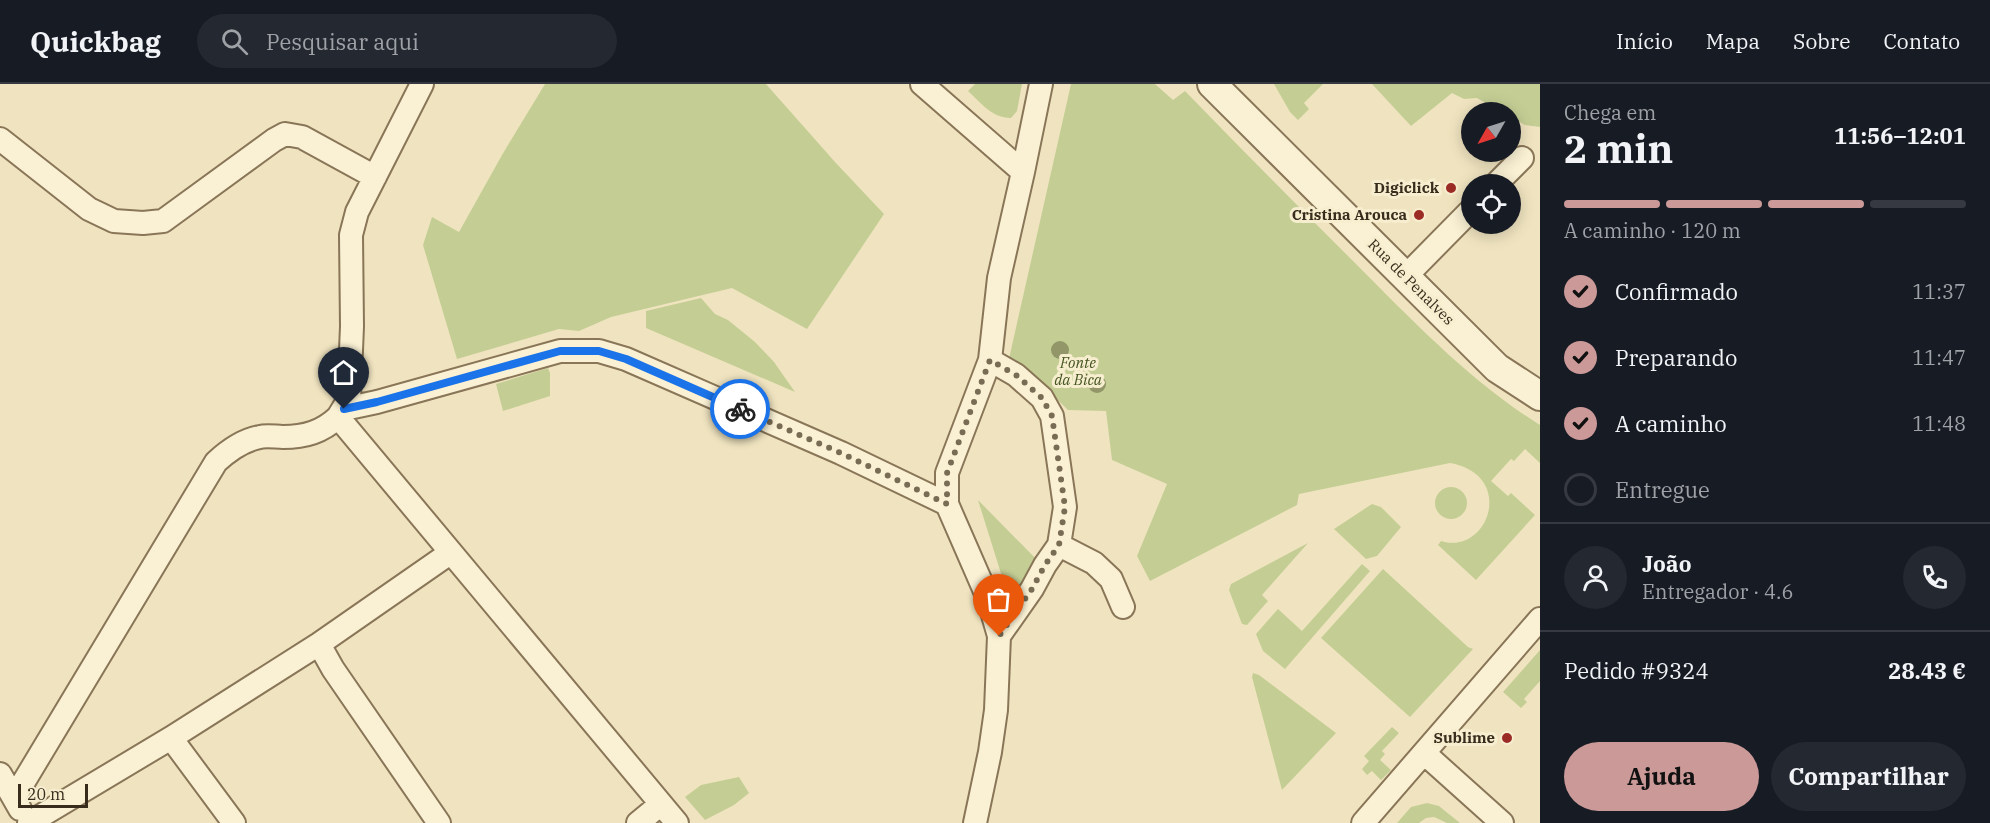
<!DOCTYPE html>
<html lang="pt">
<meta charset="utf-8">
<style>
body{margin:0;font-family:"IBM Plex Serif",serif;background:#242831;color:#f1f3f6;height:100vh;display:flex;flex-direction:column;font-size:22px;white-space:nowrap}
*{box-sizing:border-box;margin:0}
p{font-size:20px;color:#9ea1a6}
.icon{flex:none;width:33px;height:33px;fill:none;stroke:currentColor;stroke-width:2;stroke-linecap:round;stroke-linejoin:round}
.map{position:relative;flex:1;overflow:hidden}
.details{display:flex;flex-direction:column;background:#171b24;width:450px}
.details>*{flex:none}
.needle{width:39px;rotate:231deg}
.buttons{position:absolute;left:1461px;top:18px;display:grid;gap:12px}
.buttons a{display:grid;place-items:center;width:60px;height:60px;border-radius:50%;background:#171b24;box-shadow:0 3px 15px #0003;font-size:30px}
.scale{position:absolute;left:18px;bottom:15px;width:70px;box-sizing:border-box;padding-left:6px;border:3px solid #382c1c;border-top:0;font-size:16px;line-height:21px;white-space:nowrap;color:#382c1c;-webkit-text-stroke:4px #f7eed0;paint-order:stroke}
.pin{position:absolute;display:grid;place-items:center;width:51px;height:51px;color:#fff;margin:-62px -26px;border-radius:50% 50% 50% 0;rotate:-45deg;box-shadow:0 0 6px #0007}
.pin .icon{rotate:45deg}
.courier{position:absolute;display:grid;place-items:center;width:60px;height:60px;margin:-30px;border:4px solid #1a73e8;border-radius:50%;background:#fff;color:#222;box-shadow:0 2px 8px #0007}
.summary em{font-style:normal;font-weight:800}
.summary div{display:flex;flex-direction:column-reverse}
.summary{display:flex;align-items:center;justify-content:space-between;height:102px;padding:0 24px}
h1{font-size:39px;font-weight:800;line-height:45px}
.bar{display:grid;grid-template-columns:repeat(4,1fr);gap:9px 6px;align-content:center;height:72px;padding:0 24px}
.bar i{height:8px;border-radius:4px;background:#363941}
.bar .on{background:#ca9998}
.bar p{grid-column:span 4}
.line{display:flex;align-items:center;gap:15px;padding:0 24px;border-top:2px solid #363941}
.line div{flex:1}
.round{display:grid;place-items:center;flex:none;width:63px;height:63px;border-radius:32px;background:#242831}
ol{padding:0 24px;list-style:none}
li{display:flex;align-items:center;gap:18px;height:66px}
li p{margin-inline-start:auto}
li .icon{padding:6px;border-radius:50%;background:#ca9998;color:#111;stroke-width:4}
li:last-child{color:#9ea1a6}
li i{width:33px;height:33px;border:3px solid #363941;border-radius:50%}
.action{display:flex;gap:12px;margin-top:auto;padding:12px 24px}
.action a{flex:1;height:69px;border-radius:36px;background:#ca9998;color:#111;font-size:24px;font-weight:800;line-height:69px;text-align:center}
.action a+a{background:#242831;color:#f1f3f6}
header{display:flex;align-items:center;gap:36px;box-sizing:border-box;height:84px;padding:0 30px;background:#171b24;border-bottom:2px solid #363941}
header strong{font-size:28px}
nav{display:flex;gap:33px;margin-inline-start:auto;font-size:21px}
.search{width:420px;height:54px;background:#242831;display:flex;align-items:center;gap:15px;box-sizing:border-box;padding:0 21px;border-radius:33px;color:#9ea1a6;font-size:22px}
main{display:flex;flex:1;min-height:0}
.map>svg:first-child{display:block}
.green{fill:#c4ce94}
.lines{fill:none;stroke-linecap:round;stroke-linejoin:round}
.minor-casing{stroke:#897557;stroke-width:26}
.tertiary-casing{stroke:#897557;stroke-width:32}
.minor{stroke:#faf1d4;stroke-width:22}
.tertiary{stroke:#faf1d4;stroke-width:28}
.tree{fill:#929669}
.done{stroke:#786c55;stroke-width:6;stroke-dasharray:0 10.8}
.route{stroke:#1a73e8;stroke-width:8}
.poi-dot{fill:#9b2b25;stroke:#f7eed0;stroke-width:2}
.labels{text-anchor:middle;stroke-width:6;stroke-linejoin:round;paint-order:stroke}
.poi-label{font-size:15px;font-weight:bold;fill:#382c1c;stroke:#f7eed0;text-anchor:end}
.street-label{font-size:15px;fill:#382c1c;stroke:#f7eed0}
.park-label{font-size:15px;font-style:italic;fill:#465622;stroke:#f7eed0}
</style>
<header>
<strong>Quickbag</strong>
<div class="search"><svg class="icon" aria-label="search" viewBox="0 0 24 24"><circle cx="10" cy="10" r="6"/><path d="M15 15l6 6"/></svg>Pesquisar aqui</div>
<nav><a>Início</a><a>Mapa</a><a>Sobre</a><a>Contato</a></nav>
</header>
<main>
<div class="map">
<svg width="1540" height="739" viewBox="0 0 1540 739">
<rect width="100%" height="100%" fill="#f0e4c0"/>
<path class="green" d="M 545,0 L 766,0 L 835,78 L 884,130 L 807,245 L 732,204 L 611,233 L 579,247 L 559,245 L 457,275 L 423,161 L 432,133 L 459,148 L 502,71 Z
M 975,0 L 1022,0 L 1017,27 L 1011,34 C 992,34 981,19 968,7 Z
M 1071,0 L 1155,0 L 1173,16 L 1185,7 C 1242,66 1300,124 1358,182 C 1415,239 1471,298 1540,341 L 1540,379 L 1525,365 L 1514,377 L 1511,375 L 1491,397 L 1508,412 L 1511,409 L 1535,431 L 1476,496 L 1438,461 L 1441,457 C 1488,472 1517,391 1450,379 L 1299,410 L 1297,421 L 1150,497 L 1137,472 L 1167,400 L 1112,376 L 1106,327 L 1068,326 L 1027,286 L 1008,279 Z
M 1274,0 L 1323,0 L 1304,19 L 1309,25 L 1298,36 L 1290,28 Z
M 1372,0 L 1540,0 L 1540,43 L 1525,41 L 1511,33 L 1510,28 L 1502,28 L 1477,14 L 1464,15 L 1452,9 L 1411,42 Z
M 701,214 L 715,230 L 728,236 L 755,258 L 774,278 L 795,308 L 646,244 L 646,227 Z
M 548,284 L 550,289 L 550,312 L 503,327 L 496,300 Z
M1435 419a16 16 0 1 1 32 0a16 16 0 1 1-32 0Z
M 978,416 L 1040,479 L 1009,525 L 1005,524 C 997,516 1002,508 1004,499 Z
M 1372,420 L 1381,423 L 1401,443 L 1377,472 L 1366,475 L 1334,445 Z
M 1308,459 L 1262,511 L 1268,517 L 1247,541 L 1242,540 L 1229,506 L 1231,500 Z
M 1362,480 L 1370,487 L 1285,585 L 1263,567 L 1256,550 L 1278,525 L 1302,547 Z
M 1383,485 L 1468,563 L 1473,565 L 1410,633 L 1321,554 Z
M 1540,566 L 1540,597 L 1524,615 L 1527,618 L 1521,624 L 1503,608 Z
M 1253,589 L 1259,591 L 1336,649 L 1282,706 L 1252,593 Z
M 1392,643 L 1399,649 L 1382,667 L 1385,670 L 1380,676 L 1391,686 L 1381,696 L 1372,687 L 1367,691 L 1362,685 L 1369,677 L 1364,672 Z
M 739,693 L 749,709 L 734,721 L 705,736 L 685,713 L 701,701 Z
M 1427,719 L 1439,722 L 1460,739 L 1447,739 L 1434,733 L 1426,734 L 1419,739 L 1397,739 L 1411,723 Z"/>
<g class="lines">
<g class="minor-casing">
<path id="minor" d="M 422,0 L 357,128 L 351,151 L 352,242 L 349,315 L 338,333 L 677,739
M 922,0 L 1023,88
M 0,55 L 89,125 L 114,137 L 143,139 L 163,137 L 274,56 L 285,50 L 302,53 L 375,93
M 1496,100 L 1522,74
M 1405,193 L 1472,125
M 990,276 L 1016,291 L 1042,314 L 1052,332 L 1065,423 L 1059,461 L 1094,479 L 1111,495 L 1123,523
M 344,325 L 377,318 L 560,267 L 599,267 L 626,275 L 841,369 L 947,420
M 999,552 L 1032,505 L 1045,481 L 1059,461
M 319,560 L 333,585 L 439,739
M 171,654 L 234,739
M 1424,669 L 1502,739
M 0,690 L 20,725
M 14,714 L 216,378 C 229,366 243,356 260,353 C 267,351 276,353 283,353 C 305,353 322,348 338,333
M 29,739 L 171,654 L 319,560 L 450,469
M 638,739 L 661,720
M 975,739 L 990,668 L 996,626 L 999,552 L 988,514 L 947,420 L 947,389 L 990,276 L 999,194 L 1023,88 L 1041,0
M 1363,739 L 1540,535"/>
</g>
<g class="tertiary-casing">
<path id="tertiary" d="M 1212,0 L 1497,284 L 1540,312"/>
</g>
<use href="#minor" class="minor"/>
<use href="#tertiary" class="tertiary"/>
</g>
<g class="tree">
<circle cx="1060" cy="266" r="9"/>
<circle cx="1097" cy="300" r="9"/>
</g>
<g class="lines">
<path class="done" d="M 740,325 L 841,369 L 947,420 L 947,389 L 990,276 L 1016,291 L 1042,314 L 1052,332 L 1065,423 L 1059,461 L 1045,481 L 1032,505 L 999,552"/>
<path class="route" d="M 344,325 L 377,318 L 560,267 L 599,267 L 626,275 L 740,325"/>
</g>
<g class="poi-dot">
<circle cx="1451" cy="104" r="6"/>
<circle cx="1419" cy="131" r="6"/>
<circle cx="1507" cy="654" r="6"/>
</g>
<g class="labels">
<g class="poi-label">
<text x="1439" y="109">Digiclick</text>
<text x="1407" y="136">Cristina Arouca</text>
<text x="1495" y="659">Sublime</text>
</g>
<g class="street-label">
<text transform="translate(1411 198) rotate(45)" y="5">Rua de Penalves</text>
</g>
<g class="park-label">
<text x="1078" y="284">Fonte<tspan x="1078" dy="17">da Bica</tspan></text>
</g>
</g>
</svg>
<div class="buttons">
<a><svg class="needle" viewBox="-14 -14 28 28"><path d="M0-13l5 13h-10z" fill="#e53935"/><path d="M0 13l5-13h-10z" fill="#9ea1a6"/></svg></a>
<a><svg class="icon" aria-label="locate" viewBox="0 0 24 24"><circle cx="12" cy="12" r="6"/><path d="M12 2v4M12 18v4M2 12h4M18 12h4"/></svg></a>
</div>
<div class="scale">20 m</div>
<div class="pin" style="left:999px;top:552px;background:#ea580c"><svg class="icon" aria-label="bag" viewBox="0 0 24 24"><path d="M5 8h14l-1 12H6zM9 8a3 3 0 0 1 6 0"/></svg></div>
<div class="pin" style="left:344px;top:325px;background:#1f2937"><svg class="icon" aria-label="home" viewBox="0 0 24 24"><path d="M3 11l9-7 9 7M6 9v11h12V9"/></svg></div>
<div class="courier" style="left:740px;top:325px"><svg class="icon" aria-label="bike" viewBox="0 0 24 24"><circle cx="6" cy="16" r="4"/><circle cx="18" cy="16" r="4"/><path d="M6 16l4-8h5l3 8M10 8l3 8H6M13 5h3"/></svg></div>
</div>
<section class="details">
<div class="summary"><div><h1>2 min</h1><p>Chega em</p></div><em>11:56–12:01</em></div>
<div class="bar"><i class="on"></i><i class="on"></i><i class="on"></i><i></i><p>A caminho · 120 m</p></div>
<ol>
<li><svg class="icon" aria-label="check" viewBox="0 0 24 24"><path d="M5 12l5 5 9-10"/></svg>Confirmado<p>11:37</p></li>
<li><svg class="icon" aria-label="check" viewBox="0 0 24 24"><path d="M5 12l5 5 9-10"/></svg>Preparando<p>11:47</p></li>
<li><svg class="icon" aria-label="check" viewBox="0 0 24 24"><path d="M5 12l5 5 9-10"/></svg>A caminho<p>11:48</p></li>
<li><i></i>Entregue</li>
</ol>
<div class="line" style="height:108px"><a class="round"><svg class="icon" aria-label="person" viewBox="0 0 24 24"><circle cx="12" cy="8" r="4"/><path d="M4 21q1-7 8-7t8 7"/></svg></a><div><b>João</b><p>Entregador · 4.6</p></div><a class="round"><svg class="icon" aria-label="phone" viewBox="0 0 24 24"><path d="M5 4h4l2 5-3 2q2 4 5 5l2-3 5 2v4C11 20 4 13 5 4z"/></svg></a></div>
<div class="line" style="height:78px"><div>Pedido #9324</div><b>28.43 €</b></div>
<div class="action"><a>Ajuda</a><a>Compartilhar</a></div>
</section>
</main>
